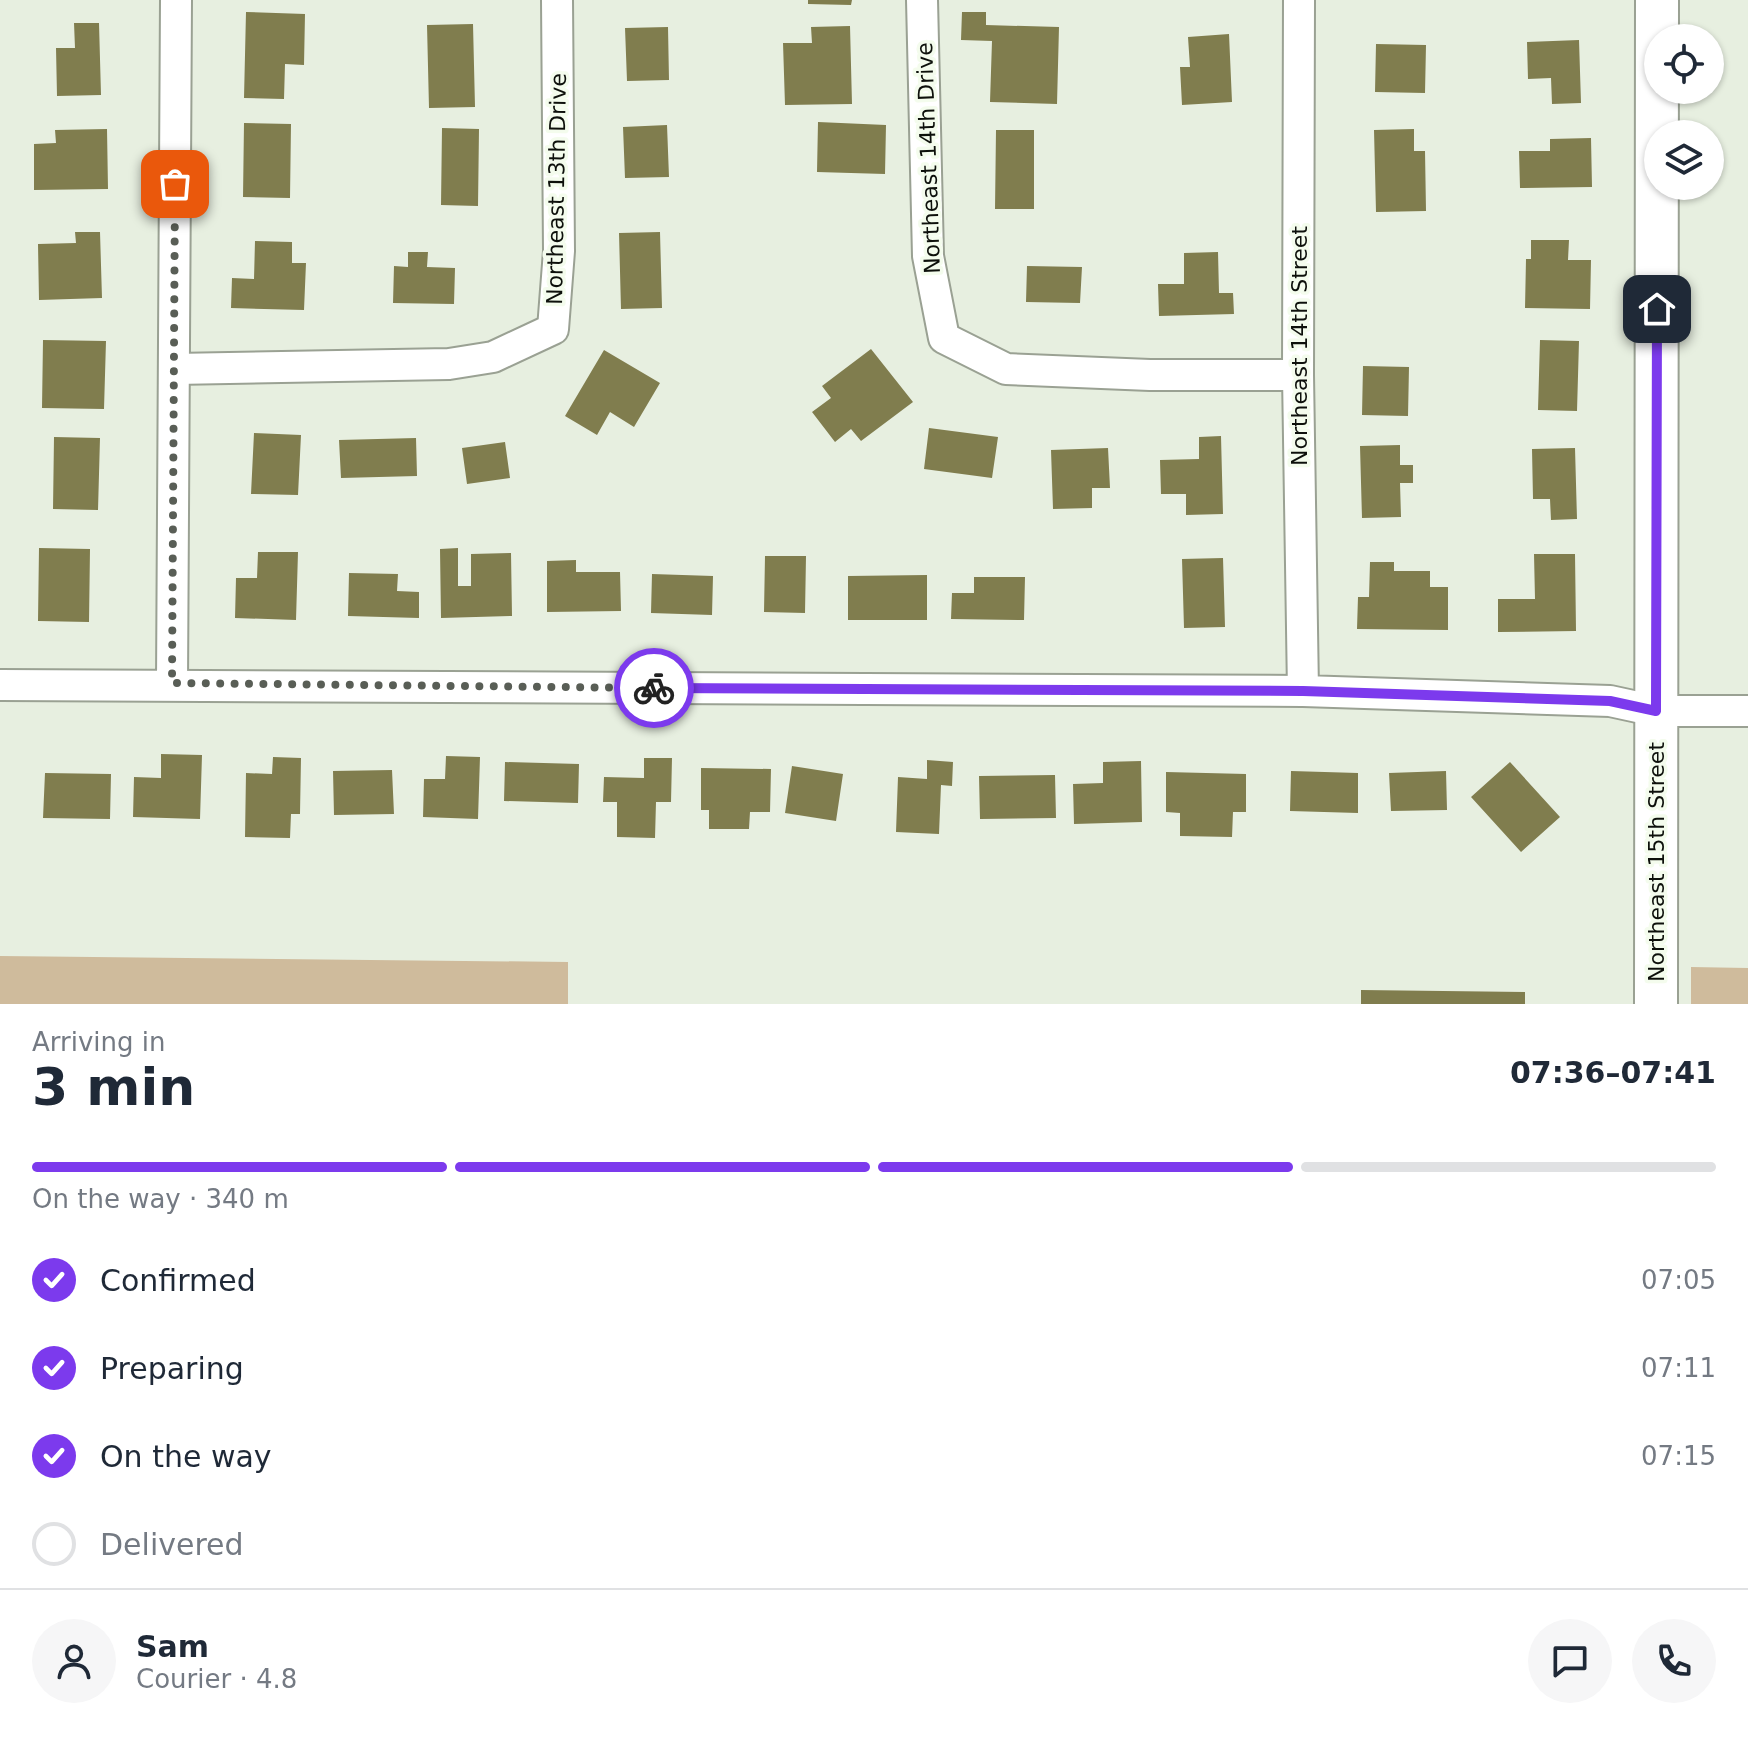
<!DOCTYPE html>
<meta charset="utf-8">
<style>
body{margin:0;font-family:"DejaVu Sans",sans-serif;background:#f6f6f7;color:#1f2937;height:100vh;display:flex;flex-direction:column;font-size:30px;white-space:nowrap}
*{box-sizing:border-box;margin:0}
p{font-size:26px;color:#747a83}
.icon{flex:none;width:44px;height:44px;fill:none;stroke:currentColor;stroke-width:2;stroke-linecap:round;stroke-linejoin:round}
.map{position:relative;height:1004px;overflow:hidden}
.sheet{display:flex;flex-direction:column;background:#fff;flex:1}
.sheet>*{flex:none}
.tools{position:absolute;left:1644px;top:24px;display:grid;gap:16px}
.tools a{display:grid;place-items:center;width:80px;height:80px;border-radius:50%;background:#fff;box-shadow:0 2px 6px #0004;font-size:40px}
.pin{position:absolute;display:grid;place-items:center;width:68px;height:68px;color:#fff;margin:-34px;border-radius:16px;box-shadow:0 4px 12px #0006}
.courier{position:absolute;display:grid;place-items:center;width:80px;height:80px;margin:-40px;border:6px solid #7c3aed;border-radius:50%;background:#fff;color:#222;box-shadow:0 2px 10px #0007}
.head em{font-style:normal;font-weight:700}
.head div{display:flex;flex-direction:column-reverse}
.head{display:flex;align-items:center;justify-content:space-between;height:136px;padding:0 32px}
h1{font-size:52px;font-weight:700;line-height:60px}
.bar{display:grid;grid-template-columns:repeat(4,1fr);gap:12px 8px;align-content:center;height:96px;padding:0 32px}
.bar i{height:10px;border-radius:6px;background:#e0e1e3}
.bar .on{background:#7c3aed}
.bar p{grid-column:span 4}
.line{display:flex;align-items:center;gap:20px;padding:0 32px;border-top:2px solid #e0e1e3}
.line div{flex:1}
.round{display:grid;place-items:center;flex:none;width:84px;height:84px;border-radius:42px;background:#f6f6f7}
ol{padding:0 32px;list-style:none}
li{display:flex;align-items:center;gap:24px;height:88px}
li p{margin-inline-start:auto}
li .icon{padding:8px;border-radius:50%;background:#7c3aed;color:#fff;stroke-width:4}
li:last-child{color:#747a83}
li i{width:44px;height:44px;border:4px solid #e0e1e3;border-radius:50%}
.map>svg:first-child{display:block}
.green{fill:#cfbb9c}
.building{fill:#807d4e}
.lines{fill:none;stroke-linecap:round;stroke-linejoin:round}
.street-casing{stroke:#9aa193;stroke-width:34}
.secondary-casing{stroke:#9aa193;stroke-width:46}
.street{stroke:#fff;stroke-width:30}
.secondary{stroke:#fff;stroke-width:42}
.done{stroke:#595e56;stroke-width:8;stroke-dasharray:0 14.4}
.route{stroke:#7c3aed;stroke-width:10}
.labels{text-anchor:middle;stroke-width:7;stroke-linejoin:round;paint-order:stroke}
.street-label{font-size:22px;fill:#0d100b;stroke:#f4fced}
</style>
<div class="map">
<svg width="1748" height="1004" viewBox="0 0 1748 1004">
<rect width="100%" height="100%" fill="#e7efe0"/>
<path class="green" d="M 0,956 L 568,962 L 568,1004 L 0,1004 Z
M 1691,967 L 1748,968 L 1748,1004 L 1691,1004 Z"/>
<path class="building" d="M 808,0 L 852,0 L 851,5 L 808,4 Z
M 246,12 L 305,14 L 304,65 L 285,64 L 284,99 L 244,98 Z
M 962,12 L 986,12 L 986,25 L 1059,27 L 1057,104 L 990,102 L 992,41 L 961,40 Z
M 74,23 L 99,23 L 101,95 L 57,96 L 56,48 L 75,48 Z
M 473,24 L 475,107 L 429,108 L 427,25 Z
M 850,26 L 852,104 L 785,105 L 783,43 L 812,43 L 811,27 Z
M 668,27 L 669,80 L 627,81 L 625,28 Z
M 1229,34 L 1232,102 L 1182,105 L 1180,67 L 1190,67 L 1188,37 Z
M 1579,40 L 1581,103 L 1552,104 L 1551,78 L 1528,79 L 1527,42 Z
M 1376,44 L 1426,45 L 1425,93 L 1375,92 Z
M 818,122 L 886,125 L 885,174 L 817,172 Z
M 244,123 L 291,124 L 290,198 L 243,197 Z
M 667,125 L 669,177 L 625,178 L 623,127 Z
M 442,128 L 479,129 L 478,206 L 441,205 Z
M 107,129 L 108,189 L 34,190 L 34,144 L 56,143 L 55,130 Z
M 1414,129 L 1414,151 L 1425,151 L 1426,211 L 1376,212 L 1374,130 Z
M 996,130 L 1034,130 L 1034,209 L 995,209 Z
M 1591,138 L 1592,187 L 1520,188 L 1519,151 L 1550,151 L 1550,139 Z
M 75,232 L 100,232 L 102,298 L 39,300 L 38,244 L 76,243 Z
M 660,232 L 662,308 L 621,309 L 619,233 Z
M 1531,240 L 1569,240 L 1568,260 L 1591,260 L 1590,309 L 1525,308 L 1526,259 L 1531,259 Z
M 255,241 L 292,242 L 292,263 L 306,263 L 304,310 L 231,308 L 232,278 L 254,279 Z
M 408,252 L 428,252 L 427,267 L 455,268 L 454,304 L 393,303 L 394,266 L 408,267 Z
M 1218,252 L 1219,293 L 1233,293 L 1234,314 L 1159,316 L 1158,284 L 1184,284 L 1184,253 Z
M 1027,266 L 1082,267 L 1080,303 L 1026,302 Z
M 43,340 L 106,341 L 104,409 L 42,408 Z
M 1540,340 L 1579,341 L 1577,411 L 1538,410 Z
M 871,349 L 913,402 L 861,441 L 851,429 L 835,442 L 812,412 L 831,398 L 822,386 Z
M 604,350 L 660,383 L 634,427 L 610,412 L 597,435 L 565,416 Z
M 1363,366 L 1409,367 L 1408,416 L 1362,415 Z
M 929,428 L 998,437 L 992,478 L 924,469 Z
M 254,433 L 301,435 L 298,495 L 251,494 Z
M 1221,436 L 1223,514 L 1186,515 L 1186,494 L 1161,494 L 1160,460 L 1199,459 L 1199,437 Z
M 54,437 L 100,438 L 98,510 L 53,509 Z
M 416,438 L 417,476 L 341,478 L 339,440 Z
M 505,442 L 510,478 L 467,484 L 462,448 Z
M 1400,445 L 1400,465 L 1413,465 L 1413,483 L 1400,483 L 1401,517 L 1362,518 L 1360,446 Z
M 1108,448 L 1110,488 L 1092,488 L 1092,508 L 1053,509 L 1051,450 Z
M 1575,448 L 1577,519 L 1551,520 L 1550,499 L 1533,499 L 1532,449 Z
M 39,548 L 90,549 L 89,622 L 38,621 Z
M 458,548 L 458,586 L 471,586 L 471,554 L 511,553 L 512,616 L 441,618 L 440,549 Z
M 258,552 L 298,552 L 296,620 L 235,618 L 236,578 L 257,578 Z
M 1534,554 L 1575,554 L 1576,631 L 1498,632 L 1498,599 L 1535,599 Z
M 765,556 L 806,556 L 805,613 L 764,612 Z
M 1223,558 L 1225,627 L 1184,628 L 1182,559 Z
M 576,560 L 576,572 L 620,572 L 621,611 L 547,612 L 547,561 Z
M 1370,562 L 1394,562 L 1394,571 L 1430,571 L 1430,587 L 1448,587 L 1448,630 L 1357,629 L 1358,597 L 1369,597 Z
M 349,573 L 398,574 L 397,591 L 419,592 L 419,618 L 348,616 Z
M 652,574 L 713,576 L 712,615 L 651,613 Z
M 927,575 L 927,620 L 848,620 L 848,576 Z
M 974,577 L 1025,577 L 1024,620 L 951,619 L 952,593 L 974,593 Z
M 161,754 L 202,755 L 200,819 L 133,817 L 134,777 L 161,778 Z
M 446,756 L 480,757 L 478,819 L 423,817 L 424,779 L 445,779 Z
M 273,757 L 301,758 L 300,814 L 291,814 L 290,838 L 245,837 L 246,773 L 272,774 Z
M 644,758 L 672,758 L 671,802 L 656,802 L 655,838 L 617,837 L 617,802 L 603,802 L 604,777 L 644,778 Z
M 927,760 L 953,762 L 952,786 L 941,785 L 939,834 L 896,832 L 898,777 L 927,779 Z
M 1141,761 L 1142,822 L 1074,824 L 1073,784 L 1103,783 L 1103,762 Z
M 505,762 L 579,764 L 578,803 L 504,801 Z
M 1510,762 L 1560,817 L 1521,852 L 1471,797 Z
M 792,766 L 843,774 L 836,821 L 785,813 Z
M 701,768 L 771,769 L 770,812 L 750,812 L 749,829 L 709,829 L 709,810 L 701,810 Z
M 392,770 L 394,814 L 334,815 L 333,771 Z
M 1291,771 L 1358,773 L 1358,813 L 1290,811 Z
M 1446,771 L 1447,810 L 1391,811 L 1389,773 Z
M 1166,772 L 1246,774 L 1246,812 L 1233,812 L 1232,837 L 1180,836 L 1180,813 L 1166,812 Z
M 45,773 L 111,774 L 110,819 L 43,818 Z
M 1055,775 L 1056,818 L 980,819 L 979,776 Z
M 1361,990 L 1525,992 L 1525,1004 L 1361,1004 Z"/>
<g class="lines">
<g class="street-casing">
<path id="street" d="M 922,0 L 928,256 L 944,338 L 1006,369 L 1150,375 L 1298,375
M 1299,0 L 1298,375 L 1303,691
M 175,369 L 449,364 L 493,357 L 553,329 L 559,251 L 557,0
M 172,683 L 176,0
M 0,685 L 1303,691 L 1610,701 L 1656,711 L 1748,711"/>
</g>
<g class="secondary-casing">
<path id="secondary" d="M 1656,1004 L 1657,0"/>
</g>
<use href="#street" class="street"/>
<use href="#secondary" class="secondary"/>
</g>
<g class="lines">
<path class="done" d="M 175,184 L 172,683 L 654,688"/>
<path class="route" d="M 654,688 L 1303,691 L 1610,701 L 1656,711 L 1657,309"/>
</g>
<g class="labels">
<g class="street-label">
<text transform="translate(928 158) rotate(-92)" y="8">Northeast 14th Drive</text>
<text transform="translate(556 189) rotate(-89)" y="8">Northeast 13th Drive</text>
<text transform="translate(1299 346) rotate(-90)" y="8">Northeast 14th Street</text>
<text transform="translate(1656 862) rotate(-90)" y="8">Northeast 15th Street</text>
</g>
</g>
</svg>
<div class="tools">
<a><svg class="icon" aria-label="locate" viewBox="0 0 24 24"><circle cx="12" cy="12" r="6"/><path d="M12 2v4M12 18v4M2 12h4M18 12h4"/></svg></a>
<a><svg class="icon" aria-label="layers" viewBox="0 0 24 24"><path d="M12 4l9 5-9 5-9-5zM3 14l9 5 9-5"/></svg></a>
</div>
<div class="pin" style="left:175px;top:184px;background:#ea580c"><svg class="icon" aria-label="bag" viewBox="0 0 24 24"><path d="M5 8h14l-1 12H6zM9 8a3 3 0 0 1 6 0"/></svg></div>
<div class="pin" style="left:1657px;top:309px;background:#1f2937"><svg class="icon" aria-label="home" viewBox="0 0 24 24"><path d="M3 11l9-7 9 7M6 9v11h12V9"/></svg></div>
<div class="courier" style="left:654px;top:688px"><svg class="icon" aria-label="bike" viewBox="0 0 24 24"><circle cx="6" cy="16" r="4"/><circle cx="18" cy="16" r="4"/><path d="M6 16l4-8h5l3 8M10 8l3 8H6M13 5h3"/></svg></div>
</div>
<section class="sheet">
<div class="head"><div><h1>3 min</h1><p>Arriving in</p></div><em>07:36–07:41</em></div>
<div class="bar"><i class="on"></i><i class="on"></i><i class="on"></i><i></i><p>On the way · 340 m</p></div>
<ol>
<li><svg class="icon" aria-label="check" viewBox="0 0 24 24"><path d="M5 12l5 5 9-10"/></svg>Confirmed<p>07:05</p></li>
<li><svg class="icon" aria-label="check" viewBox="0 0 24 24"><path d="M5 12l5 5 9-10"/></svg>Preparing<p>07:11</p></li>
<li><svg class="icon" aria-label="check" viewBox="0 0 24 24"><path d="M5 12l5 5 9-10"/></svg>On the way<p>07:15</p></li>
<li><i></i>Delivered</li>
</ol>
<div class="line" style="height:144px"><a class="round"><svg class="icon" aria-label="person" viewBox="0 0 24 24"><circle cx="12" cy="8" r="4"/><path d="M4 21q1-7 8-7t8 7"/></svg></a><div><b>Sam</b><p>Courier · 4.8</p></div><a class="round"><svg class="icon" aria-label="chat" viewBox="0 0 24 24"><path d="M4 5h16v11H9l-5 4z"/></svg></a><a class="round"><svg class="icon" aria-label="phone" viewBox="0 0 24 24"><path d="M5 4h4l2 5-3 2q2 4 5 5l2-3 5 2v4C11 20 4 13 5 4z"/></svg></a></div>
</section>
